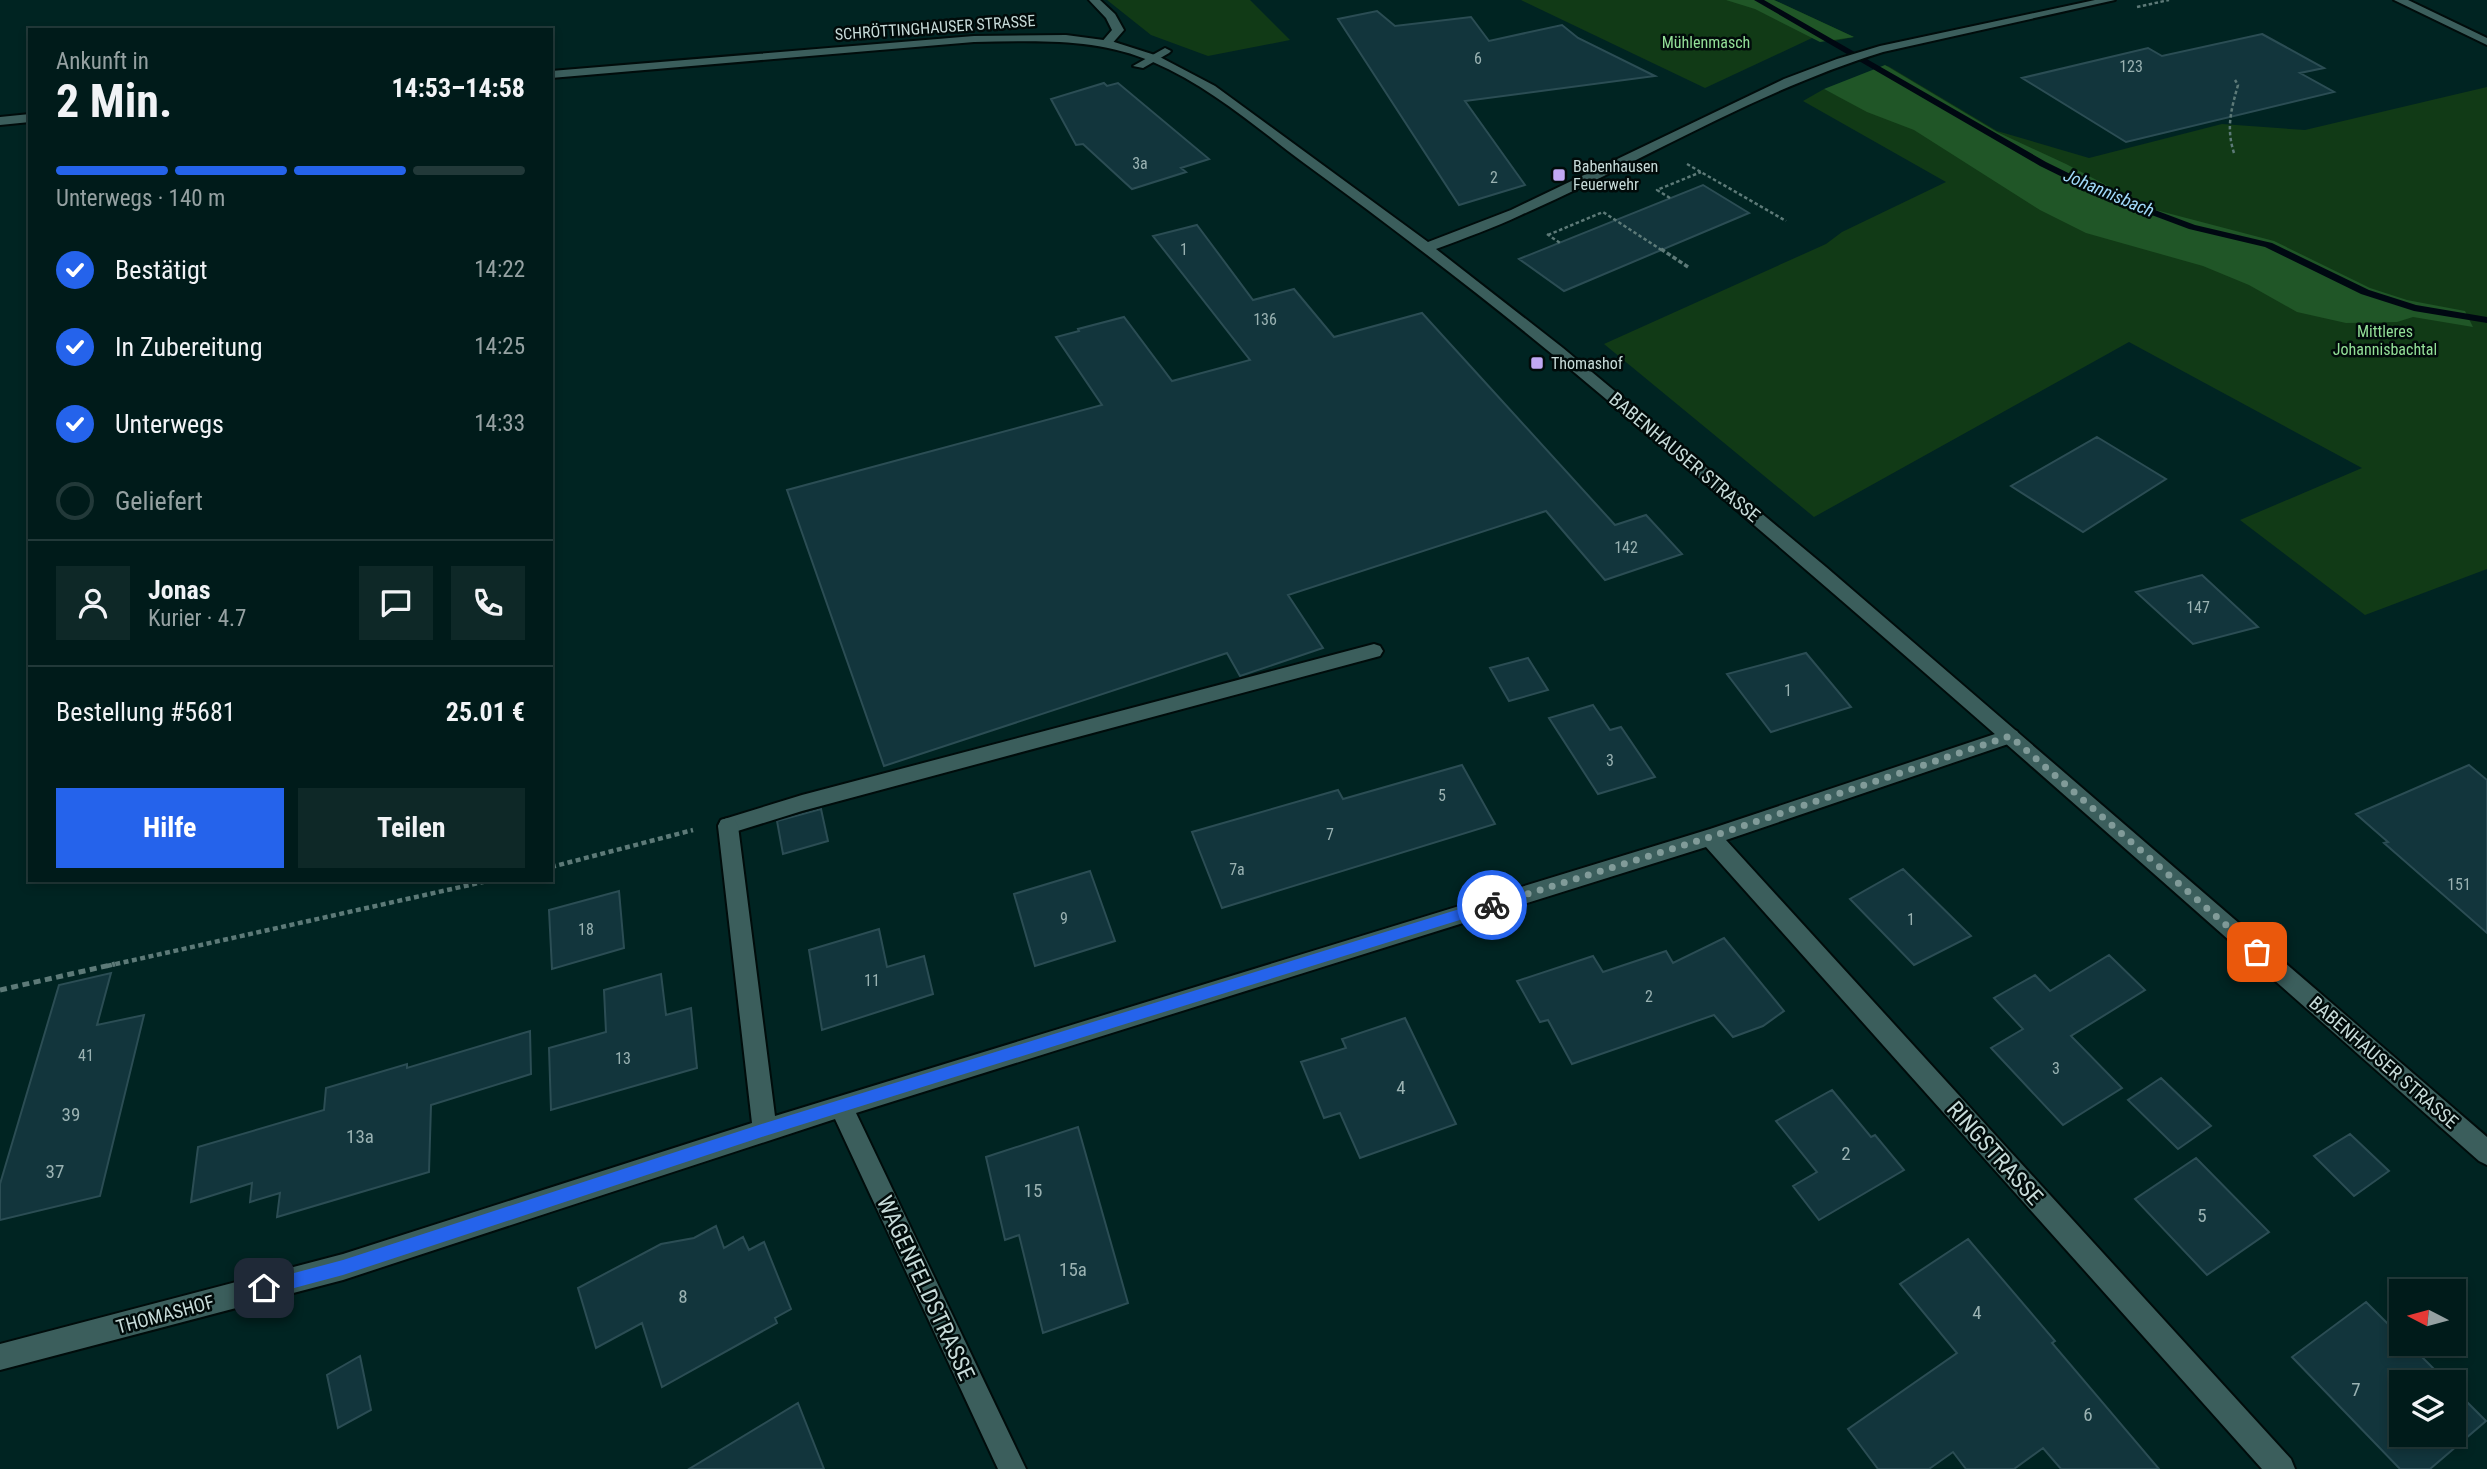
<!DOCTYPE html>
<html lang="de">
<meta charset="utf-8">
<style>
body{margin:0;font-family:"Roboto Condensed",sans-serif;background:#0e2827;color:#f1f3f6;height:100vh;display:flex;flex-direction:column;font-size:26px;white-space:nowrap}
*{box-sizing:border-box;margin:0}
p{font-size:23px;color:#95a1a2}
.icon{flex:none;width:38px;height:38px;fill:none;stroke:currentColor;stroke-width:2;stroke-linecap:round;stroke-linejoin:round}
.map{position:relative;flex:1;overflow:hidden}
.drawer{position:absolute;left:28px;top:28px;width:525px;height:854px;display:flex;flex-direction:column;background:#001b1a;border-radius:0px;box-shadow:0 4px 10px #0003,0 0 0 2px #223939}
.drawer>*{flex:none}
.needle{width:46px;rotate:276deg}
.tools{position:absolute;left:2389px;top:1279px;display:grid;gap:14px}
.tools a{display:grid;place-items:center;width:77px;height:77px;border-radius:0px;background:#001b1a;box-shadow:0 4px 10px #0003,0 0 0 2px #223939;font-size:35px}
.pin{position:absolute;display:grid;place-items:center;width:60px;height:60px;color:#fff;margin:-30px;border-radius:14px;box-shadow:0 4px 10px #0006}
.courier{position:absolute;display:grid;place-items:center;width:70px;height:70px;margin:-35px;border:5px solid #2563eb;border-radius:50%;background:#fff;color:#222;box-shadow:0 2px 9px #0007}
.headline em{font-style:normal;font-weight:700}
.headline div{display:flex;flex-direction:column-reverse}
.headline{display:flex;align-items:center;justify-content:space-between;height:119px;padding:0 28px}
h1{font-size:46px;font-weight:700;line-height:52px}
.bar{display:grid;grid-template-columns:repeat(4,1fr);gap:10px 7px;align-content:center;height:84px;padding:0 28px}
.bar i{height:9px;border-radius:5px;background:#223939}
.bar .on{background:#2563eb}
.bar p{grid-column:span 4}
.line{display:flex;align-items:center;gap:18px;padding:0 28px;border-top:2px solid #223939}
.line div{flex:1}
.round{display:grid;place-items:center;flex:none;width:74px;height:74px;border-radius:0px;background:#0e2827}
ol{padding:0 28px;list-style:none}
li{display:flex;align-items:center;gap:21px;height:77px}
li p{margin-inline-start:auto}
li .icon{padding:7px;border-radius:50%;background:#2563eb;color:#fff;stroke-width:4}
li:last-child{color:#95a1a2}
li i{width:38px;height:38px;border:4px solid #223939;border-radius:50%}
.button{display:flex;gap:14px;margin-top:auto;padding:14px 28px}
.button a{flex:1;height:80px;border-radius:0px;background:#2563eb;color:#fff;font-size:28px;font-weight:700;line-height:80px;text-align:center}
.button a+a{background:#0e2827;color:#f1f3f6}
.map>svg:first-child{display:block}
.green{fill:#113a16}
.forest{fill:#205627}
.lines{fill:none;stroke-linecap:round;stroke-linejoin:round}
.stream{fill:#000812;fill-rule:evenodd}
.building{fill:#12353c;stroke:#2b4d54;stroke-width:2}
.service-casing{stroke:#000c0b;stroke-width:4}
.minor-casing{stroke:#000c0b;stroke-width:4}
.secondary-casing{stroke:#000c0b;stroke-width:4}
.path-far3{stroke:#5d7a78;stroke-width:2.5;stroke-dasharray:3.5 2.5;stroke-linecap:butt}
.path-far2{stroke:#5d7a78;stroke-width:3.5;stroke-dasharray:4.5 2.5;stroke-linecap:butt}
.path-far1{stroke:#5d7a78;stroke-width:4.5;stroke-dasharray:5 3.5;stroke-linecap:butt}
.path{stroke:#5d7a78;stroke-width:5;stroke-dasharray:7 4.5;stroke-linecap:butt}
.service{fill:#3b5e5c;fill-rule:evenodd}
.minor{fill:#3b5e5c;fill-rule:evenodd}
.secondary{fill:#3b5e5c;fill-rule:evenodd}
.route{fill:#2563eb}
.done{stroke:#819b99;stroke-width:7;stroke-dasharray:0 12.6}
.poi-dot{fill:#c1a8f3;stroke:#010b0a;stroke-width:2.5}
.labels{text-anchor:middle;stroke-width:5;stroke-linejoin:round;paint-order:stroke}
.far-street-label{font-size:16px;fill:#c7dbd9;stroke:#010b0a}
.far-park-label{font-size:16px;fill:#93df98;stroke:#010b0a}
.number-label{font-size:16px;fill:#9ab2b2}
.far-poi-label{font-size:16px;fill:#c7dbd9;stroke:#010b0a;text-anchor:start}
.far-water-label{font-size:18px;font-style:italic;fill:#a1dafb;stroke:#010b0a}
.street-label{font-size:19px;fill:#c7dbd9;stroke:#010b0a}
.near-number-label{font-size:19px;fill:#9ab2b2}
.near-street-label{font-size:23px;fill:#c7dbd9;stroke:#010b0a}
</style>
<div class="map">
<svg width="2487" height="1469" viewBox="0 0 2487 1469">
<rect width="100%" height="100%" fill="#002422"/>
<path class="green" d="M 1107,0 L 1250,0 L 1290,40 L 1208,56 L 1151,35 Z
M 1521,0 L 1774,0 L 1854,37 L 1829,42 L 1812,38 L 1705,88 Z
M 1888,66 L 1997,131 L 2089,158 L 2222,124 L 2305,130 L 2487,87 L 2487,569 L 2365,615 L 2240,520 L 2362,468 L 2129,342 L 1814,517 L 1604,344 L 1826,244 L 1842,232 L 1946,182 L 1803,101 L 1824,89 L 1836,95 Z"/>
<path class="forest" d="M 1726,0 L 1774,0 L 1854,37 L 1820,42 L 1755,9 Z
M 1885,65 L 1997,132 L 2066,164 L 2152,209 L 2274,241 L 2370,288 L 2407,300 L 2465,311 L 2473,327 L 2413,317 L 2397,322 L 2346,323 L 2297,312 L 2249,285 L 2203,266 L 2086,233 L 2040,210 L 1914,130 L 1867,112 L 1824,89 Z"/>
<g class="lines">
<path class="stream" d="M 1754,0 L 1764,0 L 2046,162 L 2107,192 L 2195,225 L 2272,243 L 2369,290 L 2416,305 L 2487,317 L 2487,323 L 2414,311 L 2361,294 L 2265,247 L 2189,229 L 2101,196 L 2040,166 Z"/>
</g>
<path class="building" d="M 1377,11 L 1395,26 L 1471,17 L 1489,41 L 1562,25 L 1578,38 L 1655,76 L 1465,101 L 1525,185 L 1459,205 L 1338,19 Z
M 2262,34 L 2324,68 L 2300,73 L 2334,92 L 2126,142 L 2022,78 L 2148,48 L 2162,56 Z
M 1104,83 L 1107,86 L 1118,83 L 1209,159 L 1181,168 L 1186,172 L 1132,189 L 1083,144 L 1076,145 L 1051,99 Z
M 1703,185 L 1749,213 L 1564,291 L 1519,259 Z
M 1197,225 L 1253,300 L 1294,289 L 1334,337 L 1422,313 L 1615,525 L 1646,515 L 1682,554 L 1605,580 L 1546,511 L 1288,595 L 1323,648 L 1240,676 L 1227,653 L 884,766 L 787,490 L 1102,405 L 1056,337 L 1079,331 L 1078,329 L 1124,317 L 1172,381 L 1250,360 L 1153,236 Z
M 2097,437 L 2166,479 L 2083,532 L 2011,486 Z
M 2202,575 L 2258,627 L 2193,644 L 2136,592 Z
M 1806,653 L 1851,707 L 1771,732 L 1727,674 Z
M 1528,658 L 1548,690 L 1509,701 L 1490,668 Z
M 1593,705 L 1610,730 L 1621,727 L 1655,777 L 1598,794 L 1549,718 Z
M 1462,765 L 1495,824 L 1222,908 L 1192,832 L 1338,790 L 1343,799 Z
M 2469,765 L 2487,780 L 2487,933 L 2384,843 L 2388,842 L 2356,814 Z
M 821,809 L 828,841 L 783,854 L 777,821 Z
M 1903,869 L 1971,936 L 1914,965 L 1850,899 Z
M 1090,871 L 1115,941 L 1035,966 L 1014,894 Z
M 619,891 L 624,948 L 552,969 L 549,910 Z
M 879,929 L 887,967 L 924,956 L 933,994 L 822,1030 L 809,950 Z
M 1724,938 L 1784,1011 L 1763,1026 L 1733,1037 L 1714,1015 L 1572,1064 L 1548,1020 L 1540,1022 L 1517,981 L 1593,956 L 1603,972 L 1666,951 L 1673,963 Z
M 2109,955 L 2145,990 L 2071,1036 L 2122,1088 L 2063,1125 L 1991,1048 L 2023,1029 L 1994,998 L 2035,975 L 2050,991 Z
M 111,973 L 97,1025 L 144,1015 L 100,1196 L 0,1220 L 0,1184 L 59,985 Z
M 661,974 L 666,1015 L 691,1008 L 697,1068 L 551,1110 L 549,1048 L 606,1032 L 604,990 Z
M 1405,1018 L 1456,1124 L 1360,1158 L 1340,1113 L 1324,1118 L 1301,1062 L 1346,1048 L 1342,1039 Z
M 530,1031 L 531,1074 L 431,1105 L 429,1172 L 277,1217 L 280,1193 L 250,1202 L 252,1183 L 191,1202 L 198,1147 L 324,1110 L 326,1088 L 407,1064 L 407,1068 Z
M 2161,1078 L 2211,1126 L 2178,1149 L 2128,1100 Z
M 1832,1090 L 1871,1137 L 1875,1135 L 1904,1170 L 1819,1220 L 1793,1186 L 1817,1172 L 1776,1121 Z
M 1078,1127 L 1128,1303 L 1043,1333 L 1019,1235 L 1005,1240 L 986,1157 Z
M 2350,1134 L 2389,1171 L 2354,1196 L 2314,1156 Z
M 2196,1158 L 2269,1232 L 2207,1275 L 2135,1199 Z
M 716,1226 L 724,1248 L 743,1237 L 749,1250 L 764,1242 L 791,1309 L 775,1318 L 777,1323 L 662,1387 L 642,1323 L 596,1348 L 578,1288 L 661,1244 L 694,1238 Z
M 1968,1239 L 2055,1341 L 2052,1343 L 2159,1469 L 2061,1469 L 2043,1448 L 2014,1469 L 1966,1469 L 1953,1452 L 1929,1469 L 1878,1469 L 1848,1429 L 1957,1353 L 1900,1284 Z
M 2366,1302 L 2401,1337 L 2401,1344 L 2409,1344 L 2447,1382 L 2401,1382 L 2401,1435 L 2454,1435 L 2454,1389 L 2486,1421 L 2430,1469 L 2400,1469 L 2292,1357 Z
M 360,1356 L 371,1410 L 338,1428 L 327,1375 Z
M 798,1403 L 824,1469 L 689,1469 Z"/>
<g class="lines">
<g class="service-casing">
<path id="service" d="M 1165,48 L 1171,51 L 1169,53 L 1143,68 L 1133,66 Z
M 1374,644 L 1380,646 L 1383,651 L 1380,656 L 802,811 L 728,834 L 721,832 L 718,826 L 721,820 L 802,795 Z"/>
</g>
<g class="minor-casing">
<path id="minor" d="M 1089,0 L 1100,0 L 1115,14 L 1124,30 L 1110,46 L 1100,44 L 1112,30 L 1106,18 Z
M 2394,0 L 2408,0 L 2487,38 L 2487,45 Z
M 2010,729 L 2017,731 L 2020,736 L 2017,741 L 1726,840 L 2291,1459 L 2295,1469 L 2262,1469 L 1706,847 L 856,1113 L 1026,1469 L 998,1469 L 835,1119 L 343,1280 L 0,1370 L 0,1344 L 343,1254 L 752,1123 L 718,826 L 721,820 L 728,818 L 735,820 L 738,826 L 775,1116 L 1710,829 Z"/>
</g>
<g class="secondary-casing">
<path id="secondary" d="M 2095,0 L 2115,0 L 1883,52 C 1756,91 1642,162 1521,215 C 1494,228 1465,238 1436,249 L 1563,348 L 1826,567 L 2487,1137 L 2487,1165 L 2479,1161 C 2189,905 1901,648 1606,399 C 1508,316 1407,238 1304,163 C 1256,127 1209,86 1153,62 C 1096,37 1035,41 974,42 L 551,78 L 551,71 L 974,36 L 1066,35 L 1111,41 L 1158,56 L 1215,86 L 1428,242 L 1511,210 L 1784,79 L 1837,59 L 1880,46 Z
M 30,114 L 30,122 L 0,125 L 0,117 Z"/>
</g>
<path class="path-far3" d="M 2137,7 L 2169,0
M 2234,153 C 2226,128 2231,110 2238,85 L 2235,80
M 1687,164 L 1786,221
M 1670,198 L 1657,190 L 1701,172
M 1547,234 L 1560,243
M 1548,235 L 1603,212 L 1663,251"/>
<path class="path-far2" d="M 1661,249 L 1688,267"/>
<path class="path-far1" d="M 551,867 L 693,830
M 107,966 L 492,880"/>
<path class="path" d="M 0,990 L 115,964"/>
<use href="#service" class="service"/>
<use href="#minor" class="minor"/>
<use href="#secondary" class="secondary"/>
</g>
<path class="route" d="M 1492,899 L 1499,905 L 1492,910 L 765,1136 L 343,1275 L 264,1296 L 258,1294 L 256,1288 L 258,1283 L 264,1281 L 343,1260 L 765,1123 Z"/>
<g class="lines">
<path class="done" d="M 1492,905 L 1710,837 L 2010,736 L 2257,952"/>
</g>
<g class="poi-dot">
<rect x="1552" y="168" width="14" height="14" rx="3.5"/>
<rect x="1530" y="356" width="14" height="14" rx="3.5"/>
</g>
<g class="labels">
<g class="far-street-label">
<text transform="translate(935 27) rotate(-4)" y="6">SCHRÖTTINGHAUSER STRASSE</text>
</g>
<g class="far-park-label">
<text x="1706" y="48">Mühlenmasch</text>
<text x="2385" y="337">Mittleres<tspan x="2385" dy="18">Johannisbachtal</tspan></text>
</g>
<g class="number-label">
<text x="1478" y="64">6</text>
<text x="2131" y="72">123</text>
<text x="1140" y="169">3a</text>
<text x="1494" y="183">2</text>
<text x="1184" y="255">1</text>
<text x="1265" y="325">136</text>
<text x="1626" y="553">142</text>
<text x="2198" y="613">147</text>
<text x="1788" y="696">1</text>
<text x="1610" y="766">3</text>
<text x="1442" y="801">5</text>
<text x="1330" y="840">7</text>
<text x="1237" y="875">7a</text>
<text x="2459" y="890">151</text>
<text x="1064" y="924">9</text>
<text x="1911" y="925">1</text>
<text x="586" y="935">18</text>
<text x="872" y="986">11</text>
<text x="1649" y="1002">2</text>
<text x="86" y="1061">41</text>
<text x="623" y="1064">13</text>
<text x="2056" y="1074">3</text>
</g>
<g class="far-poi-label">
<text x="1573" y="172">Babenhausen<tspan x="1573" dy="18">Feuerwehr</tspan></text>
<text x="1551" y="369">Thomashof</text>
</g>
<g class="far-water-label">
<text transform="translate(2109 193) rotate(23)" y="6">Johannisbach</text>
</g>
<g class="street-label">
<text transform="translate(1685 457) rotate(40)" y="7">BABENHAUSER STRASSE</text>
<text transform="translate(2384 1062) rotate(41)" y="7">BABENHAUSER STRASSE</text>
<text transform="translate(165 1314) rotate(-15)" y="7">THOMASHOF</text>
</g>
<g class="near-number-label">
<text x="1401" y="1094">4</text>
<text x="71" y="1121">39</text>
<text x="360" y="1143">13a</text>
<text x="1846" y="1160">2</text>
<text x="55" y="1178">37</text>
<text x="1033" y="1197">15</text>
<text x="2202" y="1222">5</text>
<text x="1073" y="1276">15a</text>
<text x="683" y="1303">8</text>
<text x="1977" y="1319">4</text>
<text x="2356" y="1396">7</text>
<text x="2088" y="1421">6</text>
</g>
<g class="near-street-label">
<text transform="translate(1995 1153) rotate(48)" y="8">RINGSTRASSE</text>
<text transform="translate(926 1288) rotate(65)" y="8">WAGENFELDSTRASSE</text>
</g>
</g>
</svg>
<div class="tools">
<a><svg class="needle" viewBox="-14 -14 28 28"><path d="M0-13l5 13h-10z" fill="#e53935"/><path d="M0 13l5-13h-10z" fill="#95a1a2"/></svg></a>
<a><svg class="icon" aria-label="layers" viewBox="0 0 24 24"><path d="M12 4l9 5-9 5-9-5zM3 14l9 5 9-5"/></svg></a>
</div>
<div class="pin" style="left:2257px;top:952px;background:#ea580c"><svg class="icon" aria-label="bag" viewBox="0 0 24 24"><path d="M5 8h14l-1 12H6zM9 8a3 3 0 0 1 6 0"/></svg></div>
<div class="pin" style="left:264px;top:1288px;background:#1f2937"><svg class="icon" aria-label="home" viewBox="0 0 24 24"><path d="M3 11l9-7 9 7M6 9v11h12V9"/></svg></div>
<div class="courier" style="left:1492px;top:905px"><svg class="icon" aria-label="bike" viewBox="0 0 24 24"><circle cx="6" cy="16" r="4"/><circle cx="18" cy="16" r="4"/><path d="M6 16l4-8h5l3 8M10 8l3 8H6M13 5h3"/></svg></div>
<section class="drawer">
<div class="headline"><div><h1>2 Min.</h1><p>Ankunft in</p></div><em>14:53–14:58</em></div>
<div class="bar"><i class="on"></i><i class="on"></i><i class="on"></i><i></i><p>Unterwegs · 140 m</p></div>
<ol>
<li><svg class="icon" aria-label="check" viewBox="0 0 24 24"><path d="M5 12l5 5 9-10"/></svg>Bestätigt<p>14:22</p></li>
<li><svg class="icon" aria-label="check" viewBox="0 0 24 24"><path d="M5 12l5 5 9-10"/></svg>In Zubereitung<p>14:25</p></li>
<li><svg class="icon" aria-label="check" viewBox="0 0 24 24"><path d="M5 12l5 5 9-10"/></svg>Unterwegs<p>14:33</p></li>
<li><i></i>Geliefert</li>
</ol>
<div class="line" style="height:126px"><a class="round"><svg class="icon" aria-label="person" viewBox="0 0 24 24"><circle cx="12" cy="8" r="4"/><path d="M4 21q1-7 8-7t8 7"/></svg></a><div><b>Jonas</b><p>Kurier · 4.7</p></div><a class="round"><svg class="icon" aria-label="chat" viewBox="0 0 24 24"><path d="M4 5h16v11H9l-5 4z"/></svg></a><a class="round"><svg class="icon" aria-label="phone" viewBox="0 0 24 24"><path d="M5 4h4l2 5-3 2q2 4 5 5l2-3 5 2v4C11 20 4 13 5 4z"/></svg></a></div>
<div class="line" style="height:91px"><div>Bestellung #5681</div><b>25.01 €</b></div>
<div class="button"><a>Hilfe</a><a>Teilen</a></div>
</section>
</div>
